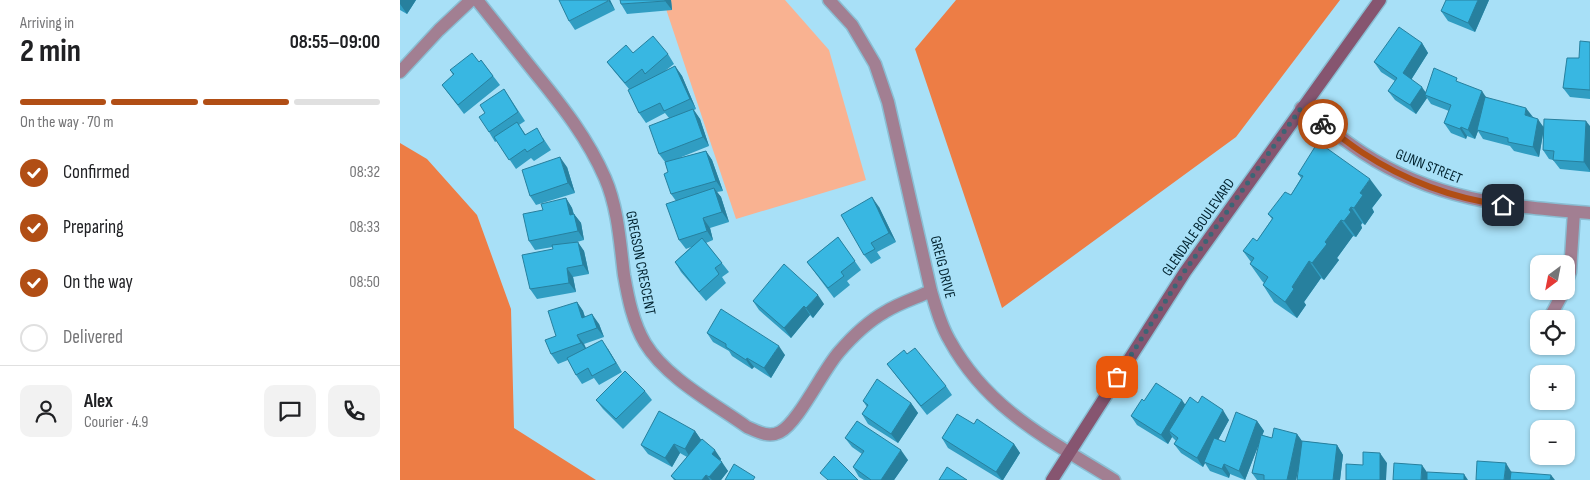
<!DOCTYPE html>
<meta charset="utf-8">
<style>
body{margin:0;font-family:"Sofia Sans Condensed",sans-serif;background:#f2f2f2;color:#202124;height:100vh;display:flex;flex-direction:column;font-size:19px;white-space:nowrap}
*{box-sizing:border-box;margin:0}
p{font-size:16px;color:#757577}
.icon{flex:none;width:28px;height:28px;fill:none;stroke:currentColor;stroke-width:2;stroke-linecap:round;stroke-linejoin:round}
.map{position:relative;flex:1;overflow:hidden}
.sheet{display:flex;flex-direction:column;background:#fff;width:400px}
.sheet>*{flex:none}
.needle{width:32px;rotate:212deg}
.tools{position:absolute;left:1130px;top:255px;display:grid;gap:10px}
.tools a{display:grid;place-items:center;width:45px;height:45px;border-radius:10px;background:#fff;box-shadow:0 1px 4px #0004;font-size:25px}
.pin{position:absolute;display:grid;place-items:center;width:42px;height:42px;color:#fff;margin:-21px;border-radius:10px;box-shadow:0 2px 8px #0006}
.courier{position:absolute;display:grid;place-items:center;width:50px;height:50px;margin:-25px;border:4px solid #b14e15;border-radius:50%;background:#fff;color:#222;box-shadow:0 1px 6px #0007}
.headline em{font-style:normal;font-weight:700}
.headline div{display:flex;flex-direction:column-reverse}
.headline{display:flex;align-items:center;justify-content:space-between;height:85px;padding:0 20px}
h1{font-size:32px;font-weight:700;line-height:38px}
.bar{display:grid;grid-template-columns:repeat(4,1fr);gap:8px 5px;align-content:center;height:60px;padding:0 20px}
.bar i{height:6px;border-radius:4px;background:#e0e0e0}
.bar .selected{background:#b14e15}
.bar p{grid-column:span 4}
.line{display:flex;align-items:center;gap:12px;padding:0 20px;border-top:1px solid #e0e0e0}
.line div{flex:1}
.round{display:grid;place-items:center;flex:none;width:52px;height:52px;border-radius:10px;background:#f2f2f2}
ol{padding:0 20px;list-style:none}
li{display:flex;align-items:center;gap:15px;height:55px}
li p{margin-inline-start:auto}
li .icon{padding:5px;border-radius:50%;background:#b14e15;color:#fff;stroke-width:4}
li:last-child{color:#757577}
li i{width:28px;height:28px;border:2px solid #e0e0e0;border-radius:50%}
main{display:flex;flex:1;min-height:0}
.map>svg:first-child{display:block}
.green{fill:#f9b291}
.forest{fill:#ed7d45}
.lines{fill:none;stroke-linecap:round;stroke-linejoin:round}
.street-casing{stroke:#8abed3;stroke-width:15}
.secondary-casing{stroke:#8abed3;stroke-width:15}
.street{stroke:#a27f92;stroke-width:12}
.secondary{stroke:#865570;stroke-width:12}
.wall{fill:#309dc2}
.shaded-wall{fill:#27809e}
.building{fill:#38b7e2;stroke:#27809e}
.done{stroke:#3c6575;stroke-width:5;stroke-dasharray:0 9}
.route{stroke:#b14e15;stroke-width:6}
.labels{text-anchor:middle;stroke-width:4;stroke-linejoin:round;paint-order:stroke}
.street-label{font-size:15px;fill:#02232f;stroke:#a8e0f7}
</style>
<main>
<section class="sheet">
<div class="headline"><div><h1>2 min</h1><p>Arriving in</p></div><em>08:55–09:00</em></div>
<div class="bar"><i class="selected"></i><i class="selected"></i><i class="selected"></i><i></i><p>On the way · 70 m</p></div>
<ol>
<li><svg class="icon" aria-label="check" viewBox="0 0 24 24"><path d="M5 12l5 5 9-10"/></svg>Confirmed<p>08:32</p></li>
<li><svg class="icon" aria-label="check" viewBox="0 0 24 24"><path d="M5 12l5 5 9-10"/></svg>Preparing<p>08:33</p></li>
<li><svg class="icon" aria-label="check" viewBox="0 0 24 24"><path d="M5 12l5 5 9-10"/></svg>On the way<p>08:50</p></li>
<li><i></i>Delivered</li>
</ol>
<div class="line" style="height:90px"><a class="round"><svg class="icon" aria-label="person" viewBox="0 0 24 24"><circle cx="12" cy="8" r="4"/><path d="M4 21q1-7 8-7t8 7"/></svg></a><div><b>Alex</b><p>Courier · 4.9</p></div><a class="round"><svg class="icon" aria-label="chat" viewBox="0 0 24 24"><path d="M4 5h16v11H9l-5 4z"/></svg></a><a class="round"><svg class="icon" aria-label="phone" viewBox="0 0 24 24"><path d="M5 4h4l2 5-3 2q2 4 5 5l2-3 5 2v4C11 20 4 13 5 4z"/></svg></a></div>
</section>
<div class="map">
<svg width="1190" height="480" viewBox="0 0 1190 480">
<rect width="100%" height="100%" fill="#a8e0f7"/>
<path class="green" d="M 263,0 L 385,0 L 429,50 L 466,180 L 336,219 Z"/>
<path class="forest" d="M 556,0 L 940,0 L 836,137 L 602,308 L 515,49 Z
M 0,143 L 27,159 L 77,215 L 111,309 L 114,428 L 196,480 L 0,480 Z"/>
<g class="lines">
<g class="street-casing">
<path id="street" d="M 77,0 C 97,25 116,49 136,74 C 163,107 188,139 205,178 C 218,208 220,243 224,275 C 228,298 233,323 245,343 C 266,378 315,404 347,427 C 358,432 369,438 380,432 C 398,423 423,370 439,352 C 452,337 469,321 485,312 C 499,303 516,298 531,291
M 429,0 L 452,25 L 475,64 L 488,102 L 531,291 C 536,308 541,326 550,341 C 588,410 650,440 714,480
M 0,72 L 39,30 L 71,0
M 901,108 C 922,123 942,139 963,153 C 1036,201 1107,206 1190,213
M 1166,284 L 1170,272 L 1174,212
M 1149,319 L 1164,291"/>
</g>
<g class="secondary-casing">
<path id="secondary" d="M 652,480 L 785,272 L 980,0"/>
</g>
<use href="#street" class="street"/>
<use href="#secondary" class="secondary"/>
</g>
<path class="wall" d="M 0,0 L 16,0 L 7,14 L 0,10 Z
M 210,0 L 215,10 L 175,30 L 169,21 Z
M 271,0 L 272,10 L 227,14 L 221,4 Z
M 1089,0 L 1075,32 L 1048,21 L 1041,11 Z
M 1190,42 L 1190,99 L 1170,97 L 1163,88 L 1179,58 Z
M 1022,43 L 1028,53 L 1011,80 L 1026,92 L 1060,83 L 1087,98 L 1133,117 L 1144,127 L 1190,126 L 1190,172 L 1160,169 L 1153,160 L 1149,159 L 1143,150 L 1143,134 L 1139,157 L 1114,151 L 1110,146 L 1083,139 L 1078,131 L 1075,139 L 1067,136 L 1066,139 L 1051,133 L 1044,123 L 1049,111 L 1031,104 L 1027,98 L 1016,114 L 995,100 L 988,91 L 995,81 L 981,72 L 974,62 Z
M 233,53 L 268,54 L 274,64 L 265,71 L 275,66 L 282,76 L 296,109 L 294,110 L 300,119 L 309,146 L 279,158 L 306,151 L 312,160 L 323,191 L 317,192 L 321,197 L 329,222 L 310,228 L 313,240 L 306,243 L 329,272 L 322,277 L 326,283 L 306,301 L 281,272 L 275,262 L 291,247 L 286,249 L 279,240 L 276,201 L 271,194 L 268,172 L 265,162 L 259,154 L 269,118 L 265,113 L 246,123 L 239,113 L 229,89 L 214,71 L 207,62 Z
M 81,60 L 100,85 L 64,114 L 42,85 L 53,75 L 50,70 L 79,62 Z
M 104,89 L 125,121 L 119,125 L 126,135 L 143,138 L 151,150 L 134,161 L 131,158 L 116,169 L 97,141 L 95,142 L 89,132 L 85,113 Z
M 167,167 L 175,193 L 136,205 L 130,196 Z
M 898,174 L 982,195 L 972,208 L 974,212 L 965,225 L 962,223 L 961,225 L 962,228 L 956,237 L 953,236 L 937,258 L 939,260 L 924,280 L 921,278 L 904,302 L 906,305 L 897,318 L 874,302 L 863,285 L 864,283 L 862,281 L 850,264 L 851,262 L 843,251 L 857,241 L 872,219 L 868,214 L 891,195 L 901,178 Z
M 166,198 L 172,208 L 174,214 L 181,223 L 184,240 L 177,242 L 184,251 L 189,274 L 173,277 L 176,292 L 137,299 L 130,289 L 153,249 L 153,247 L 135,250 L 129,241 L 143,210 Z
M 479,207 L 496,242 L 477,252 L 481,258 L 471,264 L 464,255 Z
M 438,237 L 461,270 L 447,281 L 450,285 L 434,298 L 407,262 Z
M 353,301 L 424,304 L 413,318 L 410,315 L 391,338 L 359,310 Z
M 177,302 L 183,311 L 185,317 L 199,324 L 204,337 L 184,344 L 186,348 L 208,349 L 222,372 L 199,385 L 194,378 L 182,384 L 176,375 L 168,360 L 158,364 L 151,354 L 156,336 Z
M 307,333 L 385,355 L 371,378 L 354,367 L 352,369 L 332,356 L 329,351 L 313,342 Z
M 507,354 L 546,386 L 552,395 L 527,415 L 487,364 Z
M 245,391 L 252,400 L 223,429 L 203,409 L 196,400 Z
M 463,401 L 511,403 L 518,413 L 498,443 L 468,424 L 462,414 L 467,407 Z
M 744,401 L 785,404 L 798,403 L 829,420 L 818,440 L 825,442 L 857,421 L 864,431 L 862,435 L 872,438 L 897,434 L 902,441 L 937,445 L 943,455 L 940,480 L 897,480 L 899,465 L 896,480 L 857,480 L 852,473 L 860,441 L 845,480 L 830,474 L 829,478 L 810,471 L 805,463 L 803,467 L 781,453 L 774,444 L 776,441 L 772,437 L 768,444 L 737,425 L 731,416 Z
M 574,424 L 614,444 L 620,453 L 603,480 L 601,480 L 548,448 L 542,438 Z
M 295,431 L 301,440 L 321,459 L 320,461 L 328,471 L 321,480 L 274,480 L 271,476 L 287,457 L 280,453 L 272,467 L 248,454 L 241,445 Z
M 445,438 L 508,460 L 494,480 L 464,480 L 459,477 L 453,467 L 462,454 L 452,447 Z"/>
<path class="shaded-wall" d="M 0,0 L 16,0 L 7,14 L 0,4 Z
M 208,0 L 210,0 L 215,10 Z
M 265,0 L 271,0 L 272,10 L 265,1 Z
M 1078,0 L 1089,0 L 1075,32 L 1068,23 Z
M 1022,43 L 1028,53 L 1009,83 L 1003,73 Z
M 275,66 L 282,76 L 296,109 L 290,99 Z
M 1022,87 L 1028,96 L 1025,95 L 1027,98 L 1016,114 L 1010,105 Z
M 1082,91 L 1088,100 L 1077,130 L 1078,131 L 1075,139 L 1068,130 Z
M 1126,108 L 1133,117 L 1125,115 Z
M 293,109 L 300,119 L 309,146 L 303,137 Z
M 1138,119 L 1144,128 L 1139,157 L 1133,147 Z
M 1186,121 L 1190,126 L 1190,171 L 1184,162 Z
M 1061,127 L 1067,136 L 1066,139 L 1060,129 Z
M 306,151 L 312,160 L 323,191 L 316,181 Z
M 160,157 L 167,167 L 175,193 L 168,183 Z
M 970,179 L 982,195 L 972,208 L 974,212 L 965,225 L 954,208 L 960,193 Z
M 314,188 L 321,197 L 329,222 L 322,212 Z
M 472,197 L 479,207 L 496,242 L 489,233 Z
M 166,198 L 172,208 L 175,220 L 174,214 L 181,223 L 184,240 L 178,231 L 170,215 Z
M 951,207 L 962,223 L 961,225 L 962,228 L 956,237 L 944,221 L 949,210 Z
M 303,218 L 310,228 L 313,240 L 307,231 Z
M 941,220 L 953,236 L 937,258 L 939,260 L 924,280 L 912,263 L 925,242 Z
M 178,242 L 184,251 L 189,274 L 183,265 Z
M 909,261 L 921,278 L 904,302 L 906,305 L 897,318 L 885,302 L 892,287 Z
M 167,268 L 173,277 L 176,292 L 169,283 Z
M 418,295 L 424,304 L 413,318 L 406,308 Z
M 177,302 L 183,311 L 188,327 L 182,318 Z
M 404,306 L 410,315 L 391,338 L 384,328 Z
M 192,314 L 199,324 L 204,337 L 197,328 Z
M 177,335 L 184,344 L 188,353 L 181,343 Z
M 202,340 L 208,349 L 222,372 L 216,363 Z
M 379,346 L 385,355 L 371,378 L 364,368 Z
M 347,358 L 354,367 L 352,369 L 346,360 Z
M 782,400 L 789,410 L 769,431 L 772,437 L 768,444 L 761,435 Z
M 511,403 L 518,413 L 498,443 L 491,434 Z
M 823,410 L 829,420 L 806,462 L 804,462 L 805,463 L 803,467 L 797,458 Z
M 857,421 L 864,431 L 845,480 L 839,471 Z
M 295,431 L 302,441 L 291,459 L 285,449 Z
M 897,434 L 904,444 L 896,480 L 887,480 Z
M 274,444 L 280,453 L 272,467 L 265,458 Z
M 614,444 L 620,453 L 603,480 L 602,480 L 596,472 Z
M 937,445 L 943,455 L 940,480 L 933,480 Z
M 315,450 L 321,459 L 319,463 L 312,454 Z
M 501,450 L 508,460 L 494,480 L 481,480 Z
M 980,453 L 987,463 L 986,480 L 980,480 Z
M 322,462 L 328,471 L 321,480 L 312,480 L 309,477 Z
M 1106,463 L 1112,473 L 1112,480 L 1104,480 Z
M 824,464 L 830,474 L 829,478 L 822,469 Z
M 1022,465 L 1029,475 L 1028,480 L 1021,480 Z
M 1064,474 L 1068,480 L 1064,480 Z
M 306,475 L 310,480 L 302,480 Z
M 1151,475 L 1155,480 L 1150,480 Z"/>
<path class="building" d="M 159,0 L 208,0 L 208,1 L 169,21 Z
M 220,0 L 265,0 L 265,1 L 221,4 Z
M 1046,0 L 1078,0 L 1068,23 L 1041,11 Z
M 999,27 L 1022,43 L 1003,73 L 1022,87 L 1010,105 L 988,91 L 997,78 L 974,62 Z
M 253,36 L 268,54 L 245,74 L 242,69 L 225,83 L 207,62 L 226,45 L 233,53 Z
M 1180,41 L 1190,42 L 1190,90 L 1163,88 L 1167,58 L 1179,58 Z
M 72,53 L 79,62 L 81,60 L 93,76 L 58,105 L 42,85 L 54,74 L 50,70 Z
M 275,66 L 290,99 L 264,111 L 260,103 L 239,113 L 228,90 Z
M 1034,68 L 1057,78 L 1056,81 L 1082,91 L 1068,130 L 1061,127 L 1060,129 L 1044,123 L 1051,105 L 1025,95 Z
M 104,89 L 118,112 L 89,132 L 79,117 L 85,113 L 80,105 Z
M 1085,97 L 1126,108 L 1125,115 L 1138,119 L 1133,147 L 1108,142 L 1108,138 L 1077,130 Z
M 293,109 L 303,137 L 259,154 L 249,126 Z
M 1144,119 L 1186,121 L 1184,162 L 1153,160 L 1154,151 L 1143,150 Z
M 117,122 L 125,135 L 137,128 L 144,141 L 127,152 L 125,149 L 109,160 L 94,137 Z
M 918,142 L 970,179 L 960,193 L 963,195 L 954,208 L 951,207 L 949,210 L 951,212 L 944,221 L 941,220 L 925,242 L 927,244 L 912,263 L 909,261 L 892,287 L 894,289 L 885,302 L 863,285 L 868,277 L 850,264 L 854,258 L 843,251 L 853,238 L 857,241 L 873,218 L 868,214 L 885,192 L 891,195 L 903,176 L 898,174 Z
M 306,151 L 316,181 L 271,194 L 264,174 L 268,172 L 265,162 Z
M 160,157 L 168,183 L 130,196 L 122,170 Z
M 314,188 L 322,212 L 303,218 L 307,231 L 279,240 L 266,204 Z
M 472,197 L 489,233 L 471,243 L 475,249 L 464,255 L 441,215 Z
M 166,198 L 170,215 L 174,214 L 178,231 L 129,241 L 123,214 L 143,210 L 141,204 Z
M 438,237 L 455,261 L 441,272 L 444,276 L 428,288 L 407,262 Z
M 302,238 L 322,263 L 315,268 L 319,274 L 299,292 L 275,262 Z
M 178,242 L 183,265 L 167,268 L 169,283 L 130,289 L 122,255 L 153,249 L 152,245 Z
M 384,264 L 418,295 L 406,308 L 404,306 L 384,328 L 353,301 Z
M 177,302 L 182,318 L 192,314 L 197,328 L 177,335 L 181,343 L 151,354 L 145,340 L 156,336 L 148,311 Z
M 321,309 L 379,346 L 364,368 L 347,358 L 346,360 L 326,347 L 326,344 L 307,333 Z
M 202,340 L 216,363 L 192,376 L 188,368 L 176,375 L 167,358 Z
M 515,348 L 546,386 L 521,406 L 487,364 L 504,350 L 507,354 Z
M 225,371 L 245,391 L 216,419 L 196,400 Z
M 477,379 L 511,403 L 491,434 L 462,414 L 468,405 L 463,401 Z
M 756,383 L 782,400 L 761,435 L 731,416 L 742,399 L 744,401 Z
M 802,396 L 823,410 L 797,458 L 774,444 L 778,438 L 769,431 L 790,397 L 798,403 Z
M 259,411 L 295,431 L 285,449 L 274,444 L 265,458 L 241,445 Z
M 836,412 L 857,421 L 839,471 L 824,464 L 822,469 L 804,462 L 814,438 L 825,442 Z
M 557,414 L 574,424 L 577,419 L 614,444 L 596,472 L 542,438 Z
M 457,421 L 501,450 L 481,480 L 471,480 L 453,467 L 464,451 L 445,438 Z
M 874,428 L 897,434 L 887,480 L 864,480 L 864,475 L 852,473 L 861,435 L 872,438 Z
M 302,439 L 315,450 L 312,454 L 322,462 L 309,477 L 306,475 L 302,480 L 276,480 L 271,476 Z
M 902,441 L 937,445 L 933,480 L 897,480 Z
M 963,452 L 980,453 L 980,480 L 946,480 L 946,464 L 963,465 Z
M 434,456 L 458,480 L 428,480 L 420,473 Z
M 1077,461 L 1106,463 L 1104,480 L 1076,480 Z
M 994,463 L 1022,465 L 1021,480 L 993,480 Z
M 334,464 L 355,477 L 353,480 L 325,480 Z
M 547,467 L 567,480 L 539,480 Z
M 1027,472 L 1064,474 L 1064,480 L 1027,480 Z
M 1111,472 L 1151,475 L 1150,480 L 1110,480 Z"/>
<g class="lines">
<path class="done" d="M 717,377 L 784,272 L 901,108 L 923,124"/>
<path class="route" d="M 923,124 C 936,133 949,144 963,153 C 1004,180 1054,199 1103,205"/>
</g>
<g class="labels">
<g class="street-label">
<text transform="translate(1029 166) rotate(22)" y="5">GUNN STREET</text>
<text transform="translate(798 227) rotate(-55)" y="5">GLENDALE BOULEVARD</text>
<text transform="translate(241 263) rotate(79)" y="5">GREGSON CRESCENT</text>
<text transform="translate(543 267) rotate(76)" y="5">GREIG DRIVE</text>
</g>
</g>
</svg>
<div class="tools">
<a><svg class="needle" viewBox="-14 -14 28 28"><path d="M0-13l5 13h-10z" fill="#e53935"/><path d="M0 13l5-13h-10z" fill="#757577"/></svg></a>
<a><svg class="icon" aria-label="locate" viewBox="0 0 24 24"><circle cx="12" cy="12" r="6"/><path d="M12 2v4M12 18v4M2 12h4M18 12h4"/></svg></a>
<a>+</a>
<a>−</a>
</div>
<div class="pin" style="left:717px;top:377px;background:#ea580c"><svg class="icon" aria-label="bag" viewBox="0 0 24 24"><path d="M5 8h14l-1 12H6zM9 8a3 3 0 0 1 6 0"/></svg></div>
<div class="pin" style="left:1103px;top:205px;background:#1f2937"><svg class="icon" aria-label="home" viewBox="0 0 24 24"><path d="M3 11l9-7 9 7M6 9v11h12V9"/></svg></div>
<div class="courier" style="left:923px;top:124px"><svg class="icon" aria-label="bike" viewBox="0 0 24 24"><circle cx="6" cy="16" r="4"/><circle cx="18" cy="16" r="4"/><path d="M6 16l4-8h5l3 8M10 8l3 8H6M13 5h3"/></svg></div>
</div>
</main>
